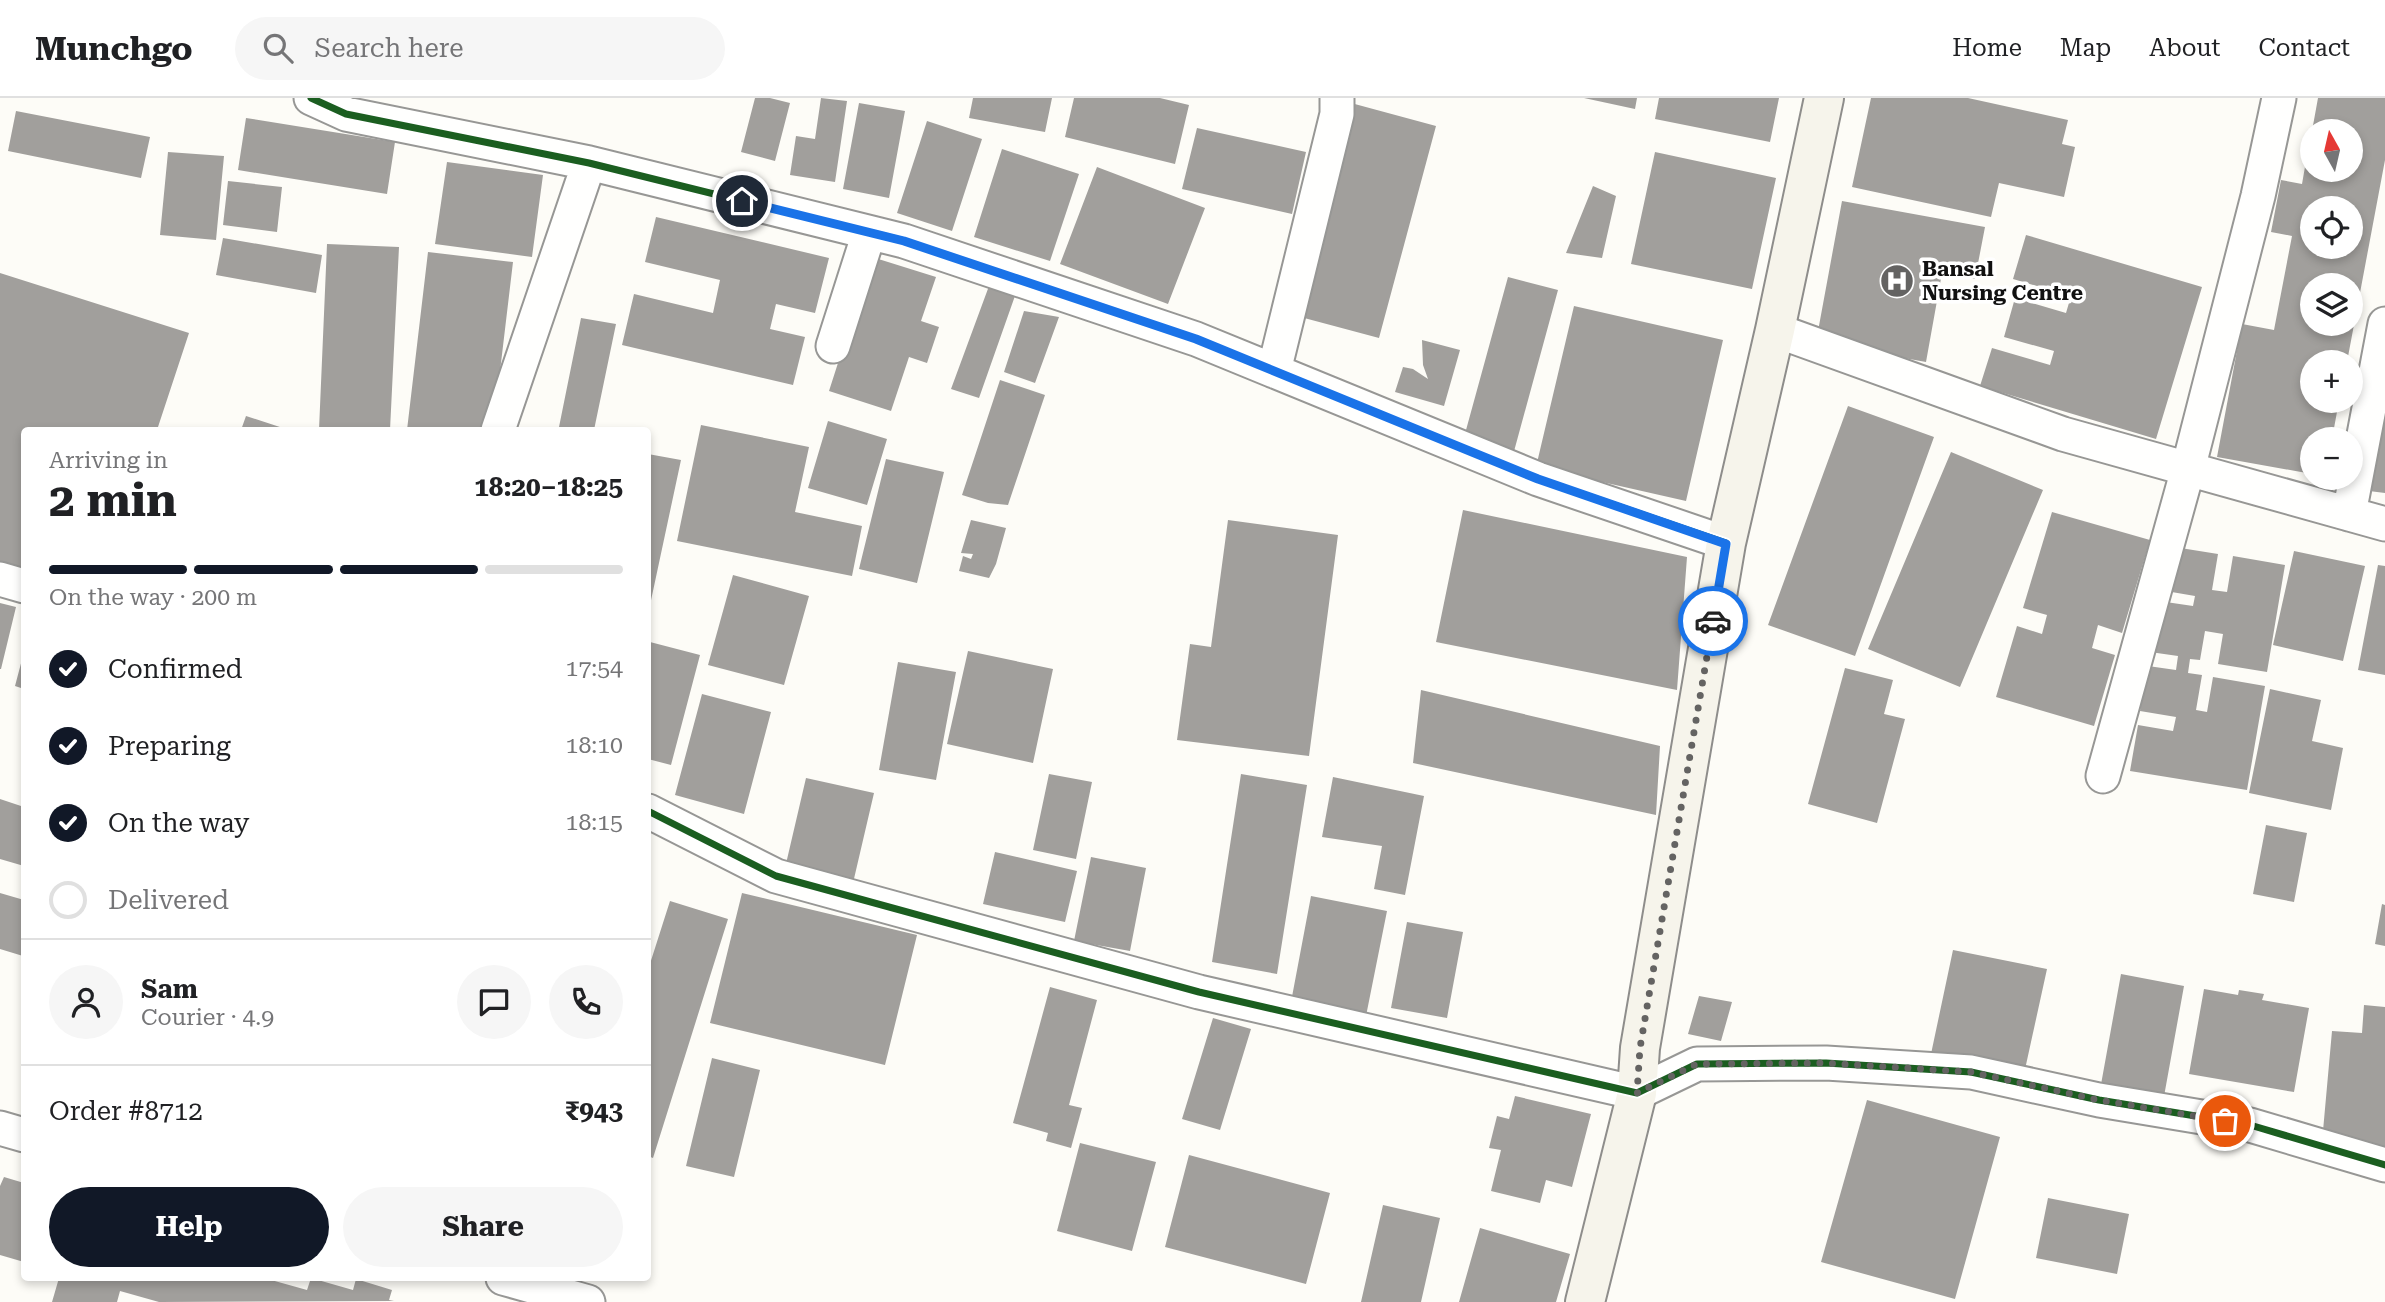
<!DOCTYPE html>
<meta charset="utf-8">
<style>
body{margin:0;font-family:"Roboto Serif",serif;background:#f6f6f6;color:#202124;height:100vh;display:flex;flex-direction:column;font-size:26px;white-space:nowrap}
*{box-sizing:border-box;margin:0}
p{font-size:23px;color:#757577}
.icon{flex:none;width:38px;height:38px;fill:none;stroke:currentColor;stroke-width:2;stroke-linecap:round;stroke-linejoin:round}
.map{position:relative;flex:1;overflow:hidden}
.drawer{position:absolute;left:21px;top:329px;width:630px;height:854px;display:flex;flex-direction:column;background:#fff;border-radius:7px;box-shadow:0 4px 10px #0003}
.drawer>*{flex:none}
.needle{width:46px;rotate:352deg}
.buttons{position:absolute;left:2300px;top:21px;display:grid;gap:14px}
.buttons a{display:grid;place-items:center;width:63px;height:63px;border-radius:50%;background:#fff;box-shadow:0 4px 10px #0003;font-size:35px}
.pin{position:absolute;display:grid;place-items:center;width:60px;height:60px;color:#fff;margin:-30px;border:4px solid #fff;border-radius:50%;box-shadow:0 2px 7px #0007}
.courier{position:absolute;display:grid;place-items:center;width:70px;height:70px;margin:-35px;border:5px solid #1a73e8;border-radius:50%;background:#fff;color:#222;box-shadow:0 2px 9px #0007}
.head em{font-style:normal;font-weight:700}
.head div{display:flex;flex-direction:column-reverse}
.head{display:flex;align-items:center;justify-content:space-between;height:119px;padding:0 28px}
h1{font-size:46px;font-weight:700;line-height:52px}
.bar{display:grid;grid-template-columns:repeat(4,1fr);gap:10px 7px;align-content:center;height:84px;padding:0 28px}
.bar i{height:9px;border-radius:5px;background:#e0e0e0}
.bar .current{background:#111827}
.bar p{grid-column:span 4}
.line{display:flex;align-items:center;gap:18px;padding:0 28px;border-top:2px solid #e0e0e0}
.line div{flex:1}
.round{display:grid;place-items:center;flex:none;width:74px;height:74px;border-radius:37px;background:#f6f6f6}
ol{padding:0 28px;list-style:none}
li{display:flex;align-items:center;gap:21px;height:77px}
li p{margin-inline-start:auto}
li .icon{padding:7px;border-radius:50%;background:#111827;color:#fff;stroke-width:4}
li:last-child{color:#757577}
li i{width:38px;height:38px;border:4px solid #e0e0e0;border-radius:50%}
.primary-button{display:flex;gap:14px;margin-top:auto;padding:14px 28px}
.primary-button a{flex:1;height:80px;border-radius:42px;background:#111827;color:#fff;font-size:28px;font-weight:700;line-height:80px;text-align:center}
.primary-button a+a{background:#f6f6f6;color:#202124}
header{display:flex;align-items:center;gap:42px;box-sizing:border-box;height:98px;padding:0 35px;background:#fff;border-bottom:2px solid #e0e0e0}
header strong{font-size:33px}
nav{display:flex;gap:38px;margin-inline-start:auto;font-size:24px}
.search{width:490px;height:63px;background:#f6f6f6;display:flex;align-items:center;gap:18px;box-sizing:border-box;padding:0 24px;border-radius:38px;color:#757577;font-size:26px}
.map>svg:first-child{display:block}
.building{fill:#a19f9c;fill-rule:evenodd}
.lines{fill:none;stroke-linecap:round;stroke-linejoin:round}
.street-casing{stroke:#979795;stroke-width:37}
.secondary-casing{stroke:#8e8d8b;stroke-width:42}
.street{stroke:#fffffe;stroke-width:33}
.secondary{stroke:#f6f4eb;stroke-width:38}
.cycleway-casing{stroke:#fff;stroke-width:11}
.cycleway{stroke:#1b5e20;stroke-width:7}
.done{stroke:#646362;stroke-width:7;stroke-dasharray:0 12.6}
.route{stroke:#1a73e8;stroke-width:9}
.labels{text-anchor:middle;stroke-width:7;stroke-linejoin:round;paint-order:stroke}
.poi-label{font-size:21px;font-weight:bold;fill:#111;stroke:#fff;text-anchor:start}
</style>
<header>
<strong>Munchgo</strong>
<div class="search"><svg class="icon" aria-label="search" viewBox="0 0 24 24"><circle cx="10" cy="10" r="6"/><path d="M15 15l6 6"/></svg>Search here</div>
<nav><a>Home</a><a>Map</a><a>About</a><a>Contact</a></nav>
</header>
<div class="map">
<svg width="2385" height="1204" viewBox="0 0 2385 1204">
<rect width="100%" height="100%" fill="#fdfcf7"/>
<path class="building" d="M 755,0 L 770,0 L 790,5 L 775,63 L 741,54 Z
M 821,0 L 847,3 L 835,84 L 790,77 L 796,38 L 815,41 Z
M 973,0 L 1052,0 L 1045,34 L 969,20 Z
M 1074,0 L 1160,0 L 1189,7 L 1175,66 L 1065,39 Z
M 1584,0 L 1637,0 L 1635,11 Z
M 1659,0 L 1779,0 L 1770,44 L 1655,21 Z
M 1871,0 L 1968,0 L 2068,22 L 2062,46 L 2075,49 L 2064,99 L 1999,85 L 1991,119 L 1852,89 Z
M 2318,0 L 2385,0 L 2385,62 L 2347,264 L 2312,264 L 2312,303 L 2339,303 L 2332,341 L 2312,341 L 2312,376 L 2217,359 L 2242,226 L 2274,232 L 2292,138 L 2271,134 L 2281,82 L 2302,86 L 2310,40 L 2312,72 L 2350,72 L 2350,33 L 2312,33 ZM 2312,110 L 2350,110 L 2350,149 L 2312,149 ZM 2312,187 L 2350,187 L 2350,226 L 2312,226 Z
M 859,5 L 905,13 L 889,100 L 843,91 Z
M 1351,5 L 1436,28 L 1379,240 L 1293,217 Z
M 16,13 L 150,39 L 141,80 L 8,53 Z
M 246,20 L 395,44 L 387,96 L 238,72 Z
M 927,23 L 982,41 L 952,133 L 897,115 Z
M 1197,30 L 1306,54 L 1292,116 L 1182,91 Z
M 1002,51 L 1079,76 L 1050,163 L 974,139 Z
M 168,54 L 224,58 L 216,142 L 160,137 Z
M 1655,54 L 1776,80 L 1752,191 L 1631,166 Z
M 447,64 L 543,77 L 532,159 L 435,146 Z
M 1097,69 L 1205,110 L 1168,206 L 1060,166 Z
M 228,83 L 282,89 L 277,134 L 223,127 Z
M 1593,88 L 1616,98 L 1602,160 L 1566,155 Z
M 1842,103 L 1985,129 L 1975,181 L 1942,175 L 1926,264 L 1816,244 Z
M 656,119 L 829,160 L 815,215 L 776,206 L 770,231 L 805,239 L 793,287 L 622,247 L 634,196 L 713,215 L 720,182 L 645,164 Z
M 2026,137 L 2202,189 L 2156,341 L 1980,288 L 1992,250 L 2050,267 L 2054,253 L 2004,239 L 2015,200 L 2066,215 L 2071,198 L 2013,181 Z
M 223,140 L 322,157 L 316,195 L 216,177 Z
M 327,146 L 399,149 L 390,332 L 319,332 Z
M 428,154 L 513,164 L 493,332 L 407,332 Z
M 872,159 L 936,179 L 921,223 L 939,229 L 927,265 L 909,259 L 891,313 L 829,293 Z
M 0,175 L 189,235 L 157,332 L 24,332 L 24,473 L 0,465 Z
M 1508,179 L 1558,192 L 1513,357 L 1463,343 Z
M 989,188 L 1016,195 L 979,300 L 951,291 Z
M 1574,208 L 1723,242 L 1686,403 L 1536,369 Z
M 1024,213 L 1059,219 L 1035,285 L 1004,274 Z
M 581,220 L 616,226 L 594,332 L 559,329 Z
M 1422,242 L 1460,252 L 1444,308 L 1395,294 L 1403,269 L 1413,271 L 1428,281 L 1423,267 Z
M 1000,282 L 1045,297 L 1008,407 L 988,405 L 962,397 Z
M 1848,308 L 1934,339 L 1855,558 L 1768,527 Z
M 2385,308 L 2385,395 L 2369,393 Z
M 246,318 L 289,332 L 241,332 Z
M 828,323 L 887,341 L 867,407 L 808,390 Z
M 701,327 L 809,349 L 795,414 L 862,428 L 852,478 L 677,443 Z
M 1951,354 L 2043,392 L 1960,589 L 1868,551 Z
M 648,356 L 681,362 L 650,507 L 648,507 Z
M 886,361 L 944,374 L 917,485 L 859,471 Z
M 1463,412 L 1687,459 L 1677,592 L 1436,544 Z
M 2052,414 L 2150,442 L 2122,535 L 2098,527 L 2092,550 L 2115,557 L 2094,628 L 1996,599 L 2017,528 L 2042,536 L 2047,517 L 2023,510 Z
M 971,422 L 1006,430 L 996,466 L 989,480 L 959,473 L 963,458 L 971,461 L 973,456 L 961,455 Z
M 1228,422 L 1338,437 L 1309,658 L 1177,642 L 1190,546 L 1211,549 Z
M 2168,448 L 2218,456 L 2212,492 L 2227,494 L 2233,458 L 2285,467 L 2267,574 L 2218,566 L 2223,536 L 2205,533 L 2200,562 L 2190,561 L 2188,575 L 2202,577 L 2196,612 L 2207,614 L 2213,579 L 2265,588 L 2247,692 L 2130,673 L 2138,627 L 2173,633 L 2176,619 L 2140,613 L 2148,568 L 2176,572 L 2178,558 L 2150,554 L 2159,503 L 2193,508 L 2195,498 L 2160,492 Z
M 2294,453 L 2365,468 L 2343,563 L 2273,547 Z
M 2378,467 L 2385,468 L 2385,577 L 2358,572 Z
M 733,477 L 809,498 L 784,587 L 708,567 Z
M 0,505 L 16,509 L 1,571 L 0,571 Z
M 650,544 L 700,557 L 671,667 L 648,661 L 648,555 Z
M 968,553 L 1053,571 L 1033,665 L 947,646 Z
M 24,554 L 24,591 L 15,588 Z
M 898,564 L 956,574 L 936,682 L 879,672 Z
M 1845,570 L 1893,582 L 1884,616 L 1905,621 L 1877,725 L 1808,706 Z
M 2270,591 L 2321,602 L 2312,643 L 2343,650 L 2331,712 L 2249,695 Z
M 1421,592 L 1660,648 L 1656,717 L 1413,665 Z
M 702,596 L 771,614 L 744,716 L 675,697 Z
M 1049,676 L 1092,684 L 1076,761 L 1033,752 Z
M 1241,676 L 1307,687 L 1277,876 L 1212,864 Z
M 1333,679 L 1424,698 L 1405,797 L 1374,791 L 1382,748 L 1322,739 Z
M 806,680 L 874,695 L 853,785 L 785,770 Z
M 0,701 L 24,709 L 24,768 L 0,761 Z
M 2266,727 L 2307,735 L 2294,804 L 2253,796 Z
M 995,754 L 1077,773 L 1065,824 L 983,806 Z
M 1091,759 L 1146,770 L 1130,853 L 1074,843 Z
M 0,795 L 24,802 L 23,858 L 0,851 Z
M 742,795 L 917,837 L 885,967 L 710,925 Z
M 1311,798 L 1387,813 L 1366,918 L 1291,904 Z
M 670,803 L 728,821 L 653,1060 L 648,1058 L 648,872 Z
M 2382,806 L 2385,807 L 2385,848 L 2375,846 Z
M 1407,824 L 1463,834 L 1447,920 L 1391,910 Z
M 1953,852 L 2047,871 L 2024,976 L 1931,956 Z
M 2121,876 L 2184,888 L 2163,1004 L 2100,992 Z
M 1050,889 L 1097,902 L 1069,1007 L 1082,1010 L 1071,1050 L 1046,1043 L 1048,1035 L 1013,1025 Z
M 2204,891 L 2238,897 L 2239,892 L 2264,896 L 2262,902 L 2309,910 L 2294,994 L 2189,976 Z
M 1699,898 L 1732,904 L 1721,943 L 1688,936 Z
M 2364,907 L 2385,909 L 2385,1050 L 2322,1044 L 2332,933 L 2362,935 Z
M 1213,920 L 1251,931 L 1220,1032 L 1182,1021 Z
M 712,960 L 760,972 L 734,1079 L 686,1068 Z
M 1515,998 L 1591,1016 L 1572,1089 L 1546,1082 L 1540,1105 L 1491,1093 L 1501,1052 L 1489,1050 L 1497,1018 L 1509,1021 Z
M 1867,1002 L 2000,1039 L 1955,1201 L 1821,1164 Z
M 1080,1045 L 1156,1064 L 1132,1153 L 1057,1133 Z
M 1189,1057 L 1330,1095 L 1306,1186 L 1165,1149 Z
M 4,1079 L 24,1085 L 24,1164 L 0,1157 L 0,1088 Z
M 2048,1100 L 2129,1116 L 2117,1176 L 2036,1160 Z
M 1383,1107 L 1440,1120 L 1421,1204 L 1361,1204 Z
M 1480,1130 L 1570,1156 L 1556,1204 L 1459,1204 Z
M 59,1180 L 264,1180 L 307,1192 L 311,1180 L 353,1192 L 356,1181 L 392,1192 L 389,1202 L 394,1203 L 159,1204 L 120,1193 L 117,1204 L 52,1204 Z"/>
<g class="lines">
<g class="street-casing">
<path id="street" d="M 311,0 L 346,16 L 589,65 L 904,143 L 1196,241 L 1538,381 L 1726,445
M 1775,232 L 2063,336 L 2385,426
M 833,248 L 869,135
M 1274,273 L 1337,16 L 1337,0
M 498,332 L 589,65
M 2349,416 L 2385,226
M 0,481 L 24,488
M 2103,678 L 2188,371 L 2258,98 L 2279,0
M 648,713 L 776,778 L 1199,894 L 1637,995 L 1697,966 L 1826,965 L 1971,974 L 2099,1002 L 2250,1027 L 2385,1067
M 0,1030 L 24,1037
M 503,1180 L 588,1204"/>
</g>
<g class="secondary-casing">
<path id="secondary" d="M 1585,1204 L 1637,995 L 1640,950 L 1726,445 L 1775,232 L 1824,0"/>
</g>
<use href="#street" class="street"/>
<use href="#secondary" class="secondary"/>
<g class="cycleway-casing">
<path id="cycleway" d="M 311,0 L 346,16 L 589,65 L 904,143 L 1196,241 L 1538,381 L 1726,445
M 648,713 L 776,778 L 1199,894 L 1637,995 L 1697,966 L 1826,965 L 1971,974 L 2099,1002 L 2250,1027 L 2385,1067"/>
</g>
<use href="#cycleway" class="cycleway"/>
</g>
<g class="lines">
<path class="done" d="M 1713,523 L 1640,950 L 1637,995 L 1697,966 L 1826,965 L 1971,974 L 2099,1002 L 2225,1023"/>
<path class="route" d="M 742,103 L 904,143 L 1196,241 L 1538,381 L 1726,446 L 1713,523"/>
</g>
<defs>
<g id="hospital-disc" transform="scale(1.75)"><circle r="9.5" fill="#646362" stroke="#fff"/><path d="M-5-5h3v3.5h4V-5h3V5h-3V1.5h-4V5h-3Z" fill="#fff"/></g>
</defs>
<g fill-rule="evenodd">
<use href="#hospital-disc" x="1897" y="183"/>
</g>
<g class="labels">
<g class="poi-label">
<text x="1922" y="178">Bansal<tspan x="1922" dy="24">Nursing Centre</tspan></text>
</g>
</g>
</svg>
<div class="buttons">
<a><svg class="needle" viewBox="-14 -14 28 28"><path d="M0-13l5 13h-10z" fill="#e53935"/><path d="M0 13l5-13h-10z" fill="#757577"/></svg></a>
<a><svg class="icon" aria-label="locate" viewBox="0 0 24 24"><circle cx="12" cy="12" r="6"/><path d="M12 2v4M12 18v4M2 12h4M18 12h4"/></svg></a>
<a><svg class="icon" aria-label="layers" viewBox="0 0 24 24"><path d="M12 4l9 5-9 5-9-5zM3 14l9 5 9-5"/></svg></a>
<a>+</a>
<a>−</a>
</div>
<div class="pin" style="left:2225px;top:1023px;background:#ea580c"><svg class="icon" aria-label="bag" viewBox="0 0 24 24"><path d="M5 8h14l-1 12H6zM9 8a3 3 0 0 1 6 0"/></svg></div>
<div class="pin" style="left:742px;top:103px;background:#1f2937"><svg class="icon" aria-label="home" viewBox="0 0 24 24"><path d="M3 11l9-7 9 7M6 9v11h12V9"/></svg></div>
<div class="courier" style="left:1713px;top:523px"><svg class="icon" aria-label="car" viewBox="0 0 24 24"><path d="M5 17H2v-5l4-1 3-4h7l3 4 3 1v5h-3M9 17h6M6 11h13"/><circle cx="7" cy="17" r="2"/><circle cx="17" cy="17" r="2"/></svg></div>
<section class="drawer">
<div class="head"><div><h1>2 min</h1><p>Arriving in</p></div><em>18:20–18:25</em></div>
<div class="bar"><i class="current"></i><i class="current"></i><i class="current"></i><i></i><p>On the way · 200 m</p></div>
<ol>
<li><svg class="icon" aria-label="check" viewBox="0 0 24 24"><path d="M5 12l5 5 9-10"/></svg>Confirmed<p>17:54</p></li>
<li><svg class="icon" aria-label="check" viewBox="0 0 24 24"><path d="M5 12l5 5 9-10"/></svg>Preparing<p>18:10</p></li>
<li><svg class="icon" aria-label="check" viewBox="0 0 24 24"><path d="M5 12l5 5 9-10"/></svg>On the way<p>18:15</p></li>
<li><i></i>Delivered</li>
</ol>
<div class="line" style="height:126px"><a class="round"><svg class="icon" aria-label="person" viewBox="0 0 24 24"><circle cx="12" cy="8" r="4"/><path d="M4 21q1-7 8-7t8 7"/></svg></a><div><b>Sam</b><p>Courier · 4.9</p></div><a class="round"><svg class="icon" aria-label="chat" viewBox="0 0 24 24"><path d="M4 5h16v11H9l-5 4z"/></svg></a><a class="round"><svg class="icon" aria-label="phone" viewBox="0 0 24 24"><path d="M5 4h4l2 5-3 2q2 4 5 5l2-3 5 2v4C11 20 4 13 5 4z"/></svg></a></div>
<div class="line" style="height:91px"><div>Order #8712</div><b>₹943</b></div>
<div class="primary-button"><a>Help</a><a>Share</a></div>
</section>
</div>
